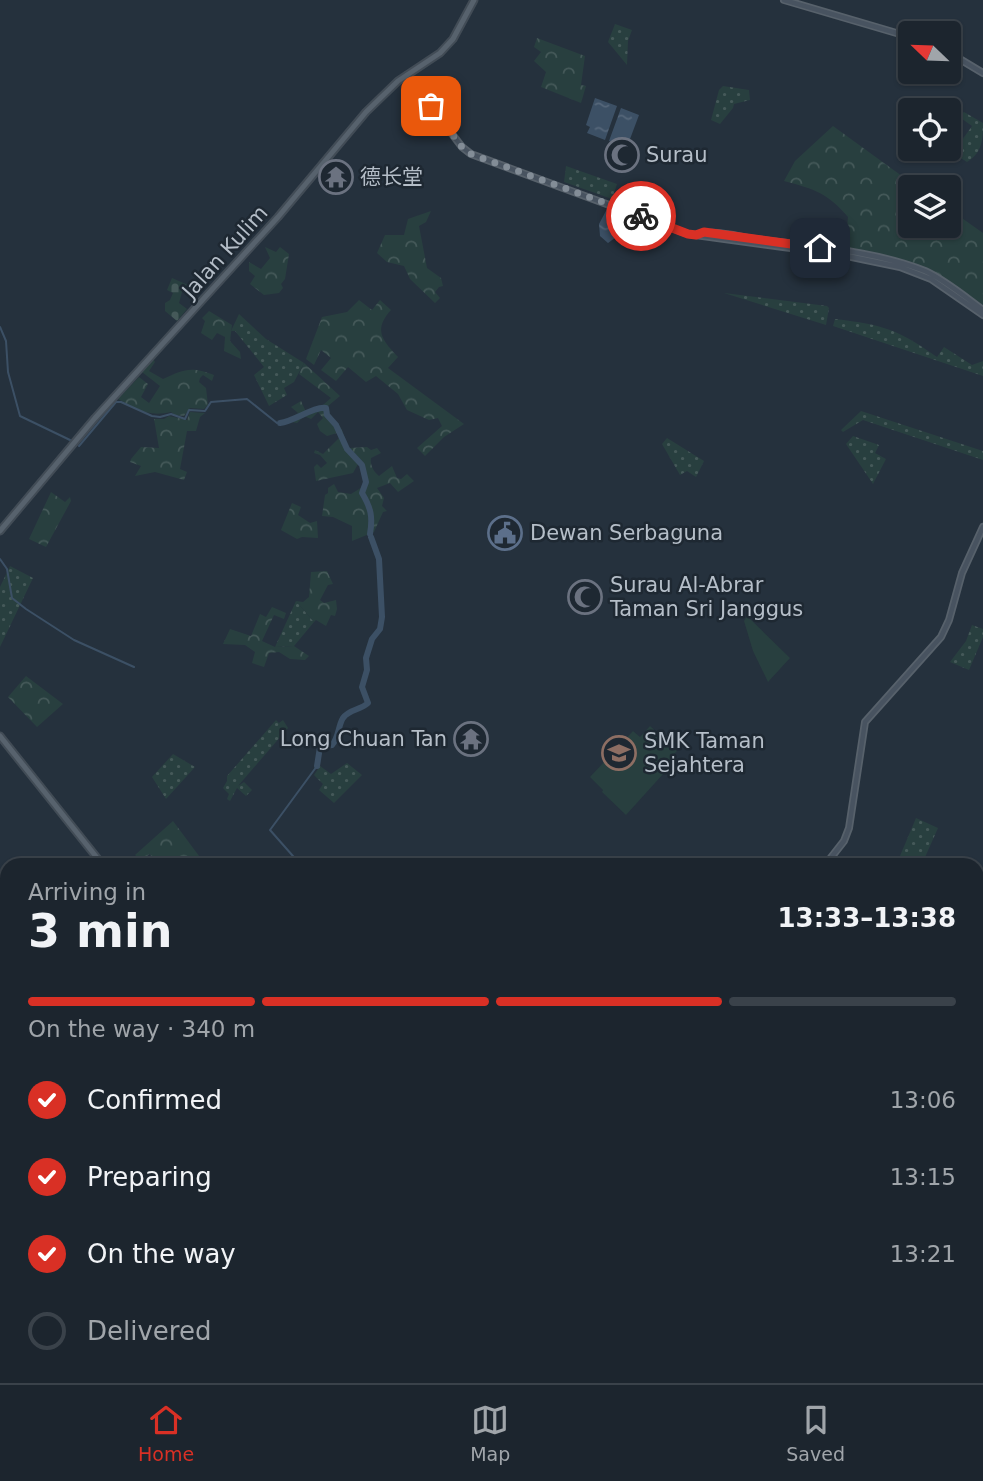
<!DOCTYPE html>
<meta charset="utf-8">
<style>
body{margin:0;font-family:"DejaVu Sans","Noto Sans SC",sans-serif;background:#252d36;color:#f1f3f6;height:100vh;display:flex;flex-direction:column;font-size:26px;white-space:nowrap}
*{box-sizing:border-box;margin:0}
p{font-size:23px;color:#a0a5aa}
.icon{flex:none;width:38px;height:38px;fill:none;stroke:currentColor;stroke-width:2;stroke-linecap:round;stroke-linejoin:round}
.map{position:relative;flex:1;overflow:hidden}
.drawer{position:absolute;left:0px;top:858px;width:984px;height:527px;display:flex;flex-direction:column;background:#1c252e;border-radius:21px 21px 0 0;box-shadow:0 2px 5px #0004,0 0 0 2px #3a424a}
.drawer>*{flex:none}
.needle{width:46px;rotate:293deg}
.fabs{position:absolute;left:898px;top:21px;display:grid;gap:14px}
.fabs a{display:grid;place-items:center;width:63px;height:63px;border-radius:7px;background:#1c252e;box-shadow:0 2px 5px #0004,0 0 0 2px #3a424a;font-size:35px}
.pin{position:absolute;display:grid;place-items:center;width:60px;height:60px;color:#fff;margin:-30px;border-radius:14px;box-shadow:0 4px 10px #0006}
.courier{position:absolute;display:grid;place-items:center;width:70px;height:70px;margin:-35px;border:5px solid #d93025;border-radius:50%;background:#fff;color:#222;box-shadow:0 2px 9px #0007}
.summary em{font-style:normal;font-weight:700}
.summary div{display:flex;flex-direction:column-reverse}
.summary{display:flex;align-items:center;justify-content:space-between;height:119px;padding:0 28px}
h1{font-size:46px;font-weight:700;line-height:52px}
.bar{display:grid;grid-template-columns:repeat(4,1fr);gap:10px 7px;align-content:center;height:84px;padding:0 28px}
.bar i{height:9px;border-radius:5px;background:#3a424a}
.bar .active{background:#d93025}
.bar p{grid-column:span 4}
ol{padding:0 28px;list-style:none}
li{display:flex;align-items:center;gap:21px;height:77px}
li p{margin-inline-start:auto}
li .icon{padding:7px;border-radius:50%;background:#d93025;color:#fff;stroke-width:4}
li:last-child{color:#a0a5aa}
li i{width:38px;height:38px;border:4px solid #3a424a;border-radius:50%}
.tabs{display:flex;justify-content:space-around;align-items:center;height:98px;border-top:2px solid #3a424a;background:#1c252e;font-size:19px;color:#a0a5aa}
.tabs a{display:grid;justify-items:center;gap:4px}
.tabs .active{color:#d93025}
.map>svg:first-child{display:block}
.grass{fill:url(#grass-dots)}
.forest{fill:url(#forest-crowns)}
.cemetery{fill:url(#cemetery-stones)}
.pitch{fill:#283f3f}
.water{fill:url(#water-ripples)}
.lines{fill:none;stroke-linecap:round;stroke-linejoin:round}
.stream{stroke:#3c5065;stroke-width:2}
.river{stroke:#3c5065;stroke-width:6}
.secondary-casing{stroke:#57616b;stroke-width:8}
.primary-casing{stroke:#424c56;stroke-width:9}
.secondary{stroke:#485360;stroke-width:4.5}
.primary{stroke:#57626d;stroke-width:5}
.done{stroke:#838d97;stroke-width:7;stroke-dasharray:0 12.6}
.route{stroke:#d93025;stroke-width:9}
.labels{text-anchor:middle;stroke-width:5;stroke-linejoin:round;paint-order:stroke}
.poi-label{font-size:21px;fill:#b5bec8;stroke:#1e2832;text-anchor:start}
.street-label{font-size:21px;fill:#b5bec8;stroke:#1e2832}
</style>
<div class="map">
<svg width="983" height="1383" viewBox="0 0 983 1383">
<defs>
<pattern id="grass-dots" width="8" height="8" patternUnits="userSpaceOnUse" patternTransform="scale(1.75)"><rect width="8" height="8" fill="#283f3f"/><path d="M2 2h.1M6 6h.1" fill="none" stroke="#455959" stroke-width="1.8" stroke-linecap="round"/></pattern>
<pattern id="forest-crowns" width="20" height="18" patternUnits="userSpaceOnUse" patternTransform="scale(1.75)"><rect width="20" height="18" fill="#283f3f"/><path d="M2 6a3 3 0 1 1 6 0M12 15a3 3 0 1 1 6 0" fill="none" stroke="#455959"/></pattern>
<pattern id="cemetery-stones" width="16" height="16" patternUnits="userSpaceOnUse" patternTransform="scale(1.75)"><rect width="16" height="16" fill="#283f3f"/><path d="M2 7V4a2 2 0 0 1 4 0v3zM10 15v-3a2 2 0 0 1 4 0v3z" fill="#455959"/></pattern>
<pattern id="water-ripples" width="26" height="14" patternUnits="userSpaceOnUse" patternTransform="scale(1.75)"><rect width="26" height="14" fill="#3c5065"/><path d="M2 4q2-2 4 0t4 0M15 11q2-2 4 0t4 0" fill="none" stroke="#56677a"/></pattern>
</defs>
<rect width="100%" height="100%" fill="#25313d"/>
<path class="grass" d="M 615,24 L 632,30 L 628,41 L 627,65 L 608,42 Z
M 723,86 L 749,90 L 750,100 L 734,104 L 733,108 L 720,124 L 711,120 L 719,90 Z
M 964,112 L 983,123 C 983,140 982,153 967,162 L 953,153 L 972,126 L 958,116 Z
M 566,166 L 617,184 L 612,199 L 564,182 Z
M 724,293 L 827,306 L 829,308 L 826,325 Z
M 239,314 L 266,339 L 304,363 L 294,382 L 284,388 L 287,395 L 269,406 L 254,375 L 264,367 L 235,331 L 231,331 Z
M 835,319 C 884,325 897,329 937,357 L 944,347 L 972,365 L 983,361 L 983,376 L 833,326 Z
M 861,411 L 983,451 L 983,460 L 863,420 L 843,432 L 841,430 Z
M 853,436 L 879,445 L 875,453 L 886,459 L 873,484 L 846,444 Z
M 667,438 L 704,461 L 696,477 L 687,471 L 680,475 L 662,444 Z
M 10,566 L 33,578 L 0,647 L 0,587 Z
M 296,601 L 314,622 L 294,646 L 275,647 Z
M 972,625 L 983,629 L 983,637 L 969,670 L 950,662 L 966,641 Z
M 276,720 L 279,723 L 283,720 L 288,728 L 238,786 L 244,782 L 252,790 L 246,796 L 237,788 L 230,801 L 227,799 L 229,794 L 223,788 L 227,781 L 227,776 Z
M 173,754 L 195,767 L 166,799 L 152,777 Z
M 347,763 L 362,775 L 334,803 L 319,790 L 323,784 L 314,775 L 320,766 L 331,774 Z
M 916,818 L 938,828 L 922,864 L 910,864 L 902,861 L 900,856 Z"/>
<path class="forest" d="M 537,38 L 585,56 L 581,85 L 586,86 L 581,103 L 541,87 L 546,72 L 534,61 L 541,52 L 534,47 Z
M 833,126 L 917,187 L 910,187 L 910,226 L 948,226 L 949,209 L 983,233 L 983,305 L 936,273 L 906,261 L 845,249 L 848,217 C 828,193 814,189 784,181 L 795,161 Z
M 431,211 L 426,222 L 419,226 L 427,268 L 441,278 L 443,286 L 439,287 L 435,292 L 440,298 L 435,303 L 410,279 L 404,266 L 387,262 L 377,253 L 385,235 L 404,235 L 408,219 Z
M 265,247 L 276,252 L 280,247 L 289,254 L 285,279 L 281,284 L 283,288 L 279,293 L 264,295 L 250,284 L 255,276 L 249,271 L 249,262 L 261,269 L 270,258 Z
M 359,300 L 372,310 L 380,300 L 391,310 C 373,330 382,340 398,357 L 388,368 L 464,424 L 444,437 L 425,456 L 417,448 L 442,426 L 438,418 L 429,420 L 407,410 L 398,394 L 376,376 L 366,382 L 348,367 L 336,381 L 321,370 L 331,358 L 321,350 L 314,365 L 306,359 L 322,317 L 347,312 Z
M 209,311 L 232,325 L 230,341 L 240,352 L 241,359 L 224,351 L 225,337 L 217,333 L 212,340 L 201,333 L 205,321 L 202,318 Z
M 153,359 L 155,362 L 149,371 L 163,379 C 184,369 191,366 214,375 L 212,381 L 203,375 L 200,378 L 199,382 L 206,388 L 208,405 L 204,409 L 190,408 L 184,416 L 175,415 L 171,412 C 149,417 138,410 118,399 L 139,377 L 148,384 L 141,397 L 149,403 L 160,386 L 142,372 Z
M 304,363 L 340,396 L 328,406 L 330,414 L 341,428 L 349,448 L 367,447 L 371,450 L 377,448 L 381,453 L 371,458 C 370,465 373,471 379,476 L 392,466 L 397,478 L 401,479 L 407,474 L 414,481 L 398,492 L 390,483 L 377,488 L 384,498 L 382,506 L 387,511 L 383,512 L 374,532 L 352,541 L 352,526 L 333,517 L 322,516 L 325,495 L 328,493 L 328,488 L 334,484 L 338,492 L 351,494 L 364,486 L 361,465 L 358,464 L 353,473 L 316,481 L 314,467 L 317,464 L 321,468 L 327,463 L 320,455 L 314,453 L 315,450 L 323,454 L 339,438 L 337,433 L 327,436 L 320,431 L 317,424 L 323,418 L 318,412 L 311,419 L 304,416 L 297,423 L 286,421 L 298,413 L 291,407 L 301,401 L 306,412 L 323,405 L 331,398 L 299,374 Z
M 190,412 L 205,413 L 200,417 L 196,431 L 187,431 L 180,469 L 187,472 L 184,480 L 155,472 L 135,476 L 141,466 L 130,462 L 131,459 L 141,447 L 159,448 L 154,419 L 164,419 L 169,416 L 187,420 Z
M 51,492 L 65,502 L 70,497 L 71,501 L 46,547 L 29,539 Z
M 292,503 L 301,507 L 298,515 L 310,523 L 317,521 L 318,538 L 302,537 L 297,539 L 281,530 Z
M 327,571 L 333,584 L 328,585 L 320,600 L 324,603 L 336,600 L 337,609 L 335,616 L 331,615 L 326,626 L 316,620 L 314,622 L 296,601 L 303,602 L 309,597 L 311,572 Z
M 272,607 L 286,613 L 284,619 L 274,615 L 262,641 L 275,647 L 294,646 L 309,656 L 305,660 L 290,659 L 279,652 L 269,653 L 264,667 L 252,663 L 255,652 L 245,645 L 223,644 L 230,629 L 251,636 L 260,614 L 266,617 Z
M 26,676 L 63,704 L 37,727 L 8,697 Z
M 173,821 L 205,864 L 201,862 L 197,864 L 155,864 L 150,854 L 141,860 L 135,855 Z
M 0,1266 L 7,1276 L 7,1377 L 34,1377 L 26,1383 L 0,1383 L 2,1315 Z"/>
<path class="cemetery" d="M 172,278 L 188,285 L 182,292 L 179,303 L 187,309 L 177,321 L 165,311 L 165,303 L 170,300 L 173,293 L 167,290 Z"/>
<path class="pitch" d="M 747,616 L 790,658 L 768,682 L 753,651 L 744,621 Z
M 650,726 L 677,751 L 670,758 L 674,762 L 626,815 L 602,792 L 603,790 L 590,777 L 633,731 L 640,737 Z"/>
<path class="water" d="M 595,98 L 617,106 L 605,140 L 587,133 L 590,127 L 586,125 Z
M 621,108 L 639,115 L 627,147 L 609,141 Z
M 607,209 L 623,214 L 623,232 L 608,243 L 600,236 L 599,224 Z"/>
<g class="lines">
<path class="stream" d="M 0,327 L 6,341 L 8,372 L 20,416 L 70,440
M 79,446 L 116,402 L 121,402 L 152,416 L 160,417 L 171,414 L 185,419 L 189,410 L 205,411 L 211,402 L 247,399 L 277,423
M 0,559 L 7,569 L 12,598 L 26,609 L 74,640 L 134,667
M 300,864 L 270,830 L 317,766
M 0,1169 L 7,1167
M 281,1377 L 282,1383
M 380,1383 L 385,1377"/>
<path class="river" d="M 280,423 C 295,421 314,406 326,408 L 327,415 L 336,425 L 347,449 L 362,465 L 366,482 L 362,493 C 371,508 373,517 370,534
M 317,766 L 320,747 L 332,745 C 339,737 338,726 343,718 C 349,709 361,710 368,703 L 362,687 L 367,670 L 366,658 L 372,639 L 380,629 L 382,617 L 379,559 L 371,537
M 645,1377 L 648,1383"/>
<g class="secondary-casing">
<path id="secondary" d="M 784,0 L 910,37
M 948,52 L 983,73
M 407,75 L 462,147 L 471,154 L 688,234 L 842,255 L 900,267 L 931,279 L 983,315
M 697,235 C 714,229 738,237 756,239 C 811,247 872,250 925,271 C 945,280 965,297 983,310
M 826,864 L 844,841 L 849,828 L 865,722 L 941,637 L 949,620 L 962,573 L 983,527
M 0,976 L 7,985
M 976,1062 L 983,1059
M 976,1236 L 983,1244
M 0,1256 L 7,1267
M 302,1377 L 306,1383
M 737,1377 L 743,1383
M 36,1383 L 44,1377
M 386,1383 L 392,1377
M 689,1383 L 695,1377"/>
</g>
<g class="primary-casing">
<path id="primary" d="M 0,531 L 95,418 L 278,217 L 366,112 L 398,81 L 440,53 L 453,39 L 474,0
M 0,736 L 102,864
M 511,1377 L 515,1383"/>
</g>
<use href="#secondary" class="secondary"/>
<use href="#primary" class="primary"/>
</g>
<g class="lines">
<path class="done" d="M 431,106 L 462,147 L 471,154 L 641,216"/>
<path class="route" d="M 641,216 L 688,234 L 696,235 L 704,232 L 820,248"/>
</g>
<defs>
<g id="mosque-ring" transform="scale(1.75)"><circle r="9.5" fill="#1e2832" stroke="#6b7280" stroke-width="1.5"/><path d="M3.5-4.9A6 6 0 1 0 3.5 4.9A5 5 0 1 1 3.5-4.9Z" fill="#6b7280"/></g>
<g id="temple-ring" transform="scale(1.75)"><circle r="9.5" fill="#1e2832" stroke="#6b7280" stroke-width="1.5"/><path d="M0-6L5-2H3V0L6.5 2.5H4V6H1.5V3h-3V6H-4V2.5H-6.5L-3 0V-2H-5Z" fill="#6b7280"/></g>
<g id="civic-ring" transform="scale(1.75)"><circle r="9.5" fill="#1e2832" stroke="#5c6f8a" stroke-width="1.5"/><path d="M-.6-6.5H3V-4.5H.6V-3L4-1V1h2V6H-6V1h2V-1L-.6-3ZM-1.2 2.5V6h2.4V2.5Z" fill="#5c6f8a"/></g>
<g id="school-ring" transform="scale(1.75)"><circle r="9.5" fill="#1e2832" stroke="#8d6e63" stroke-width="1.5"/><path d="M0-5L7-2L0 1L-7-2ZM-4 1L0 2.5L4 1V4Q0 6-4 4Z" fill="#8d6e63"/></g>
</defs>
<g fill-rule="evenodd">
<use href="#mosque-ring" x="622" y="155"/>
<use href="#temple-ring" x="336" y="177"/>
<use href="#civic-ring" x="505" y="533"/>
<use href="#mosque-ring" x="585" y="597"/>
<use href="#temple-ring" x="471" y="739"/>
<use href="#school-ring" x="619" y="753"/>
</g>
<g class="labels">
<g class="poi-label">
<text x="646" y="162">Surau</text>
<text x="360" y="184">德长堂</text>
<text x="530" y="540">Dewan Serbaguna</text>
<text x="610" y="592">Surau Al-Abrar<tspan x="610" dy="24">Taman Sri Janggus</tspan></text>
<text x="447" y="746" text-anchor="end">Long Chuan Tan</text>
<text x="644" y="748">SMK Taman<tspan x="644" dy="24">Sejahtera</tspan></text>
</g>
<g class="street-label">
<text transform="translate(225 252) rotate(-48)" y="7">Jalan Kulim</text>
</g>
</g>
</svg>
<div class="fabs">
<a><svg class="needle" viewBox="-14 -14 28 28"><path d="M0-13l5 13h-10z" fill="#e53935"/><path d="M0 13l5-13h-10z" fill="#a0a5aa"/></svg></a>
<a><svg class="icon" aria-label="locate" viewBox="0 0 24 24"><circle cx="12" cy="12" r="6"/><path d="M12 2v4M12 18v4M2 12h4M18 12h4"/></svg></a>
<a><svg class="icon" aria-label="layers" viewBox="0 0 24 24"><path d="M12 4l9 5-9 5-9-5zM3 14l9 5 9-5"/></svg></a>
</div>
<div class="pin" style="left:431px;top:106px;background:#ea580c"><svg class="icon" aria-label="bag" viewBox="0 0 24 24"><path d="M5 8h14l-1 12H6zM9 8a3 3 0 0 1 6 0"/></svg></div>
<div class="pin" style="left:820px;top:248px;background:#1f2937"><svg class="icon" aria-label="home" viewBox="0 0 24 24"><path d="M3 11l9-7 9 7M6 9v11h12V9"/></svg></div>
<div class="courier" style="left:641px;top:216px"><svg class="icon" aria-label="bike" viewBox="0 0 24 24"><circle cx="6" cy="16" r="4"/><circle cx="18" cy="16" r="4"/><path d="M6 16l4-8h5l3 8M10 8l3 8H6M13 5h3"/></svg></div>
<section class="drawer">
<div class="summary"><div><h1>3 min</h1><p>Arriving in</p></div><em>13:33–13:38</em></div>
<div class="bar"><i class="active"></i><i class="active"></i><i class="active"></i><i></i><p>On the way · 340 m</p></div>
<ol>
<li><svg class="icon" aria-label="check" viewBox="0 0 24 24"><path d="M5 12l5 5 9-10"/></svg>Confirmed<p>13:06</p></li>
<li><svg class="icon" aria-label="check" viewBox="0 0 24 24"><path d="M5 12l5 5 9-10"/></svg>Preparing<p>13:15</p></li>
<li><svg class="icon" aria-label="check" viewBox="0 0 24 24"><path d="M5 12l5 5 9-10"/></svg>On the way<p>13:21</p></li>
<li><i></i>Delivered</li>
</ol>
</section>
</div>
<nav class="tabs">
<a class="active"><svg class="icon" aria-label="home" viewBox="0 0 24 24"><path d="M3 11l9-7 9 7M6 9v11h12V9"/></svg>Home</a>
<a><svg class="icon" aria-label="map" viewBox="0 0 24 24"><path d="M3 6l6-2 6 2 6-2v14l-6 2-6-2-6 2zM9 4v14M15 6v14"/></svg>Map</a>
<a><svg class="icon" aria-label="saved" viewBox="0 0 24 24"><path d="M7 4h10v16l-5-4-5 4z"/></svg>Saved</a>
</nav>
